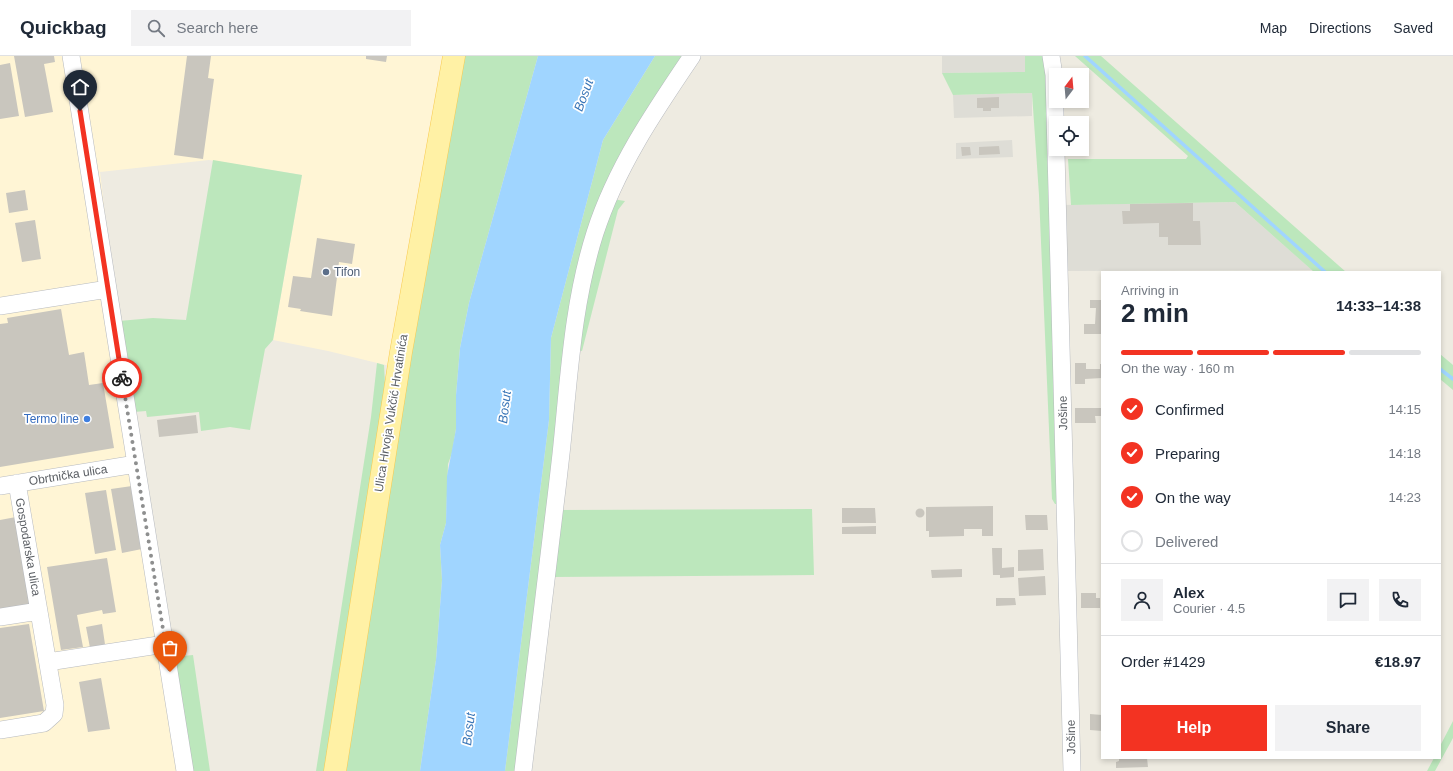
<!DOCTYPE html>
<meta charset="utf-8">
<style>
body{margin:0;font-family:Arial,sans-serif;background:#f2f2f3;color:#1f2937;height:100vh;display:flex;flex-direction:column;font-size:15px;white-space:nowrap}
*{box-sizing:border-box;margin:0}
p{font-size:13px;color:#747a83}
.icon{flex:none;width:22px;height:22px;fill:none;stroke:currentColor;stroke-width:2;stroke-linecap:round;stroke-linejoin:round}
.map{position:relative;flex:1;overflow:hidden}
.drawer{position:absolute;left:1101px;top:215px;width:340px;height:488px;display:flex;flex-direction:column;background:#fff;border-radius:0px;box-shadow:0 2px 6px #0003}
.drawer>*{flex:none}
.needle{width:26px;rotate:16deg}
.controls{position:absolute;left:1049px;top:12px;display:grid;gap:8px}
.controls a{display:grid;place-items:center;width:40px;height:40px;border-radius:0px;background:#fff;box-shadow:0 2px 6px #0003;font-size:20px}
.pin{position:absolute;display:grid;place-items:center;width:34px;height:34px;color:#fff;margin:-41px -17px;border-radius:50% 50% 50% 0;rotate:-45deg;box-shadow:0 0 4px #0007}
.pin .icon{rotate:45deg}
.courier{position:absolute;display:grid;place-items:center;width:40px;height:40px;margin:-20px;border:3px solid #f33322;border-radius:50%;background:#fff;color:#222;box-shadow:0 1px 5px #0007}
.overview em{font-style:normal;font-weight:800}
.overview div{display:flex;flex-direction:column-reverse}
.overview{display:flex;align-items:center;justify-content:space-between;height:68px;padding:0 20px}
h1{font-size:26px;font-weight:800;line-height:30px}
.bar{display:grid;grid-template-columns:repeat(4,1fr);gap:6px 4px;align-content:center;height:48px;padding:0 20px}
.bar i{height:5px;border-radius:3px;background:#e0e1e3}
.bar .on{background:#f33322}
.bar p{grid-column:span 4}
.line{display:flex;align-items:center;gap:10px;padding:0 20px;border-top:1px solid #e0e1e3}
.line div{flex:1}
.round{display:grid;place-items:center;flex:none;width:42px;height:42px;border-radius:0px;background:#f2f2f3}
ol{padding:0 20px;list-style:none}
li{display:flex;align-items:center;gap:12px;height:44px}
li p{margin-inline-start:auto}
li .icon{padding:4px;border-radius:50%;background:#f33322;color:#fff;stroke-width:4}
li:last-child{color:#747a83}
li i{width:22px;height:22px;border:2px solid #e0e1e3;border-radius:50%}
.cta{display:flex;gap:8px;margin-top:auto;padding:8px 20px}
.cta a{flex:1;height:46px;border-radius:0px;background:#f33322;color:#fff;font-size:16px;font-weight:800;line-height:46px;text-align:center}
.cta a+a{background:#f2f2f3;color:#1f2937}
header{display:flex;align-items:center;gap:24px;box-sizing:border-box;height:56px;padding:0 20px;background:#fff;border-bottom:1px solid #e0e1e3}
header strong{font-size:19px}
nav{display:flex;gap:22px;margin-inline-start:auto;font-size:14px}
.search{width:280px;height:36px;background:#f2f2f3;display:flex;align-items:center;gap:10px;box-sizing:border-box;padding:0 14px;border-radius:0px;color:#747a83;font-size:15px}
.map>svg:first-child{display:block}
.commercial{fill:#fff5d5}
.industrial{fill:#deddd6}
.green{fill:#bce7bc}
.water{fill:#a0d5ff}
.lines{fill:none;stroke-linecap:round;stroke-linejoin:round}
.stream{stroke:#a0d5ff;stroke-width:3.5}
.building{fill:#c9c6be}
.minor-casing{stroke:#b7babf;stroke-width:18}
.major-casing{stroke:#f9ca4f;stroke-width:23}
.minor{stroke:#fff;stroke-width:17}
.major{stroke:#fff1a5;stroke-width:22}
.done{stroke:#8e8f8f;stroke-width:4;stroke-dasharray:0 7.2}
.route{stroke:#f33322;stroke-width:5}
.service-dot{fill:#5c6f8a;stroke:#fff;stroke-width:1.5}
.shop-dot{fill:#3f7fe0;stroke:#fff;stroke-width:1.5}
.labels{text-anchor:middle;stroke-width:3.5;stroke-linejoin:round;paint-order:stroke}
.service-label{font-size:12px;fill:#4e5e75;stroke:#fff;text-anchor:start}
.street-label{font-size:12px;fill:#5a5e63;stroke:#fff}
.shop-label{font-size:12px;fill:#366cbe;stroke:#fff;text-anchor:end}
.water-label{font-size:13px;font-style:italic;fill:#3875b7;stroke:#fff}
</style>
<header>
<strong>Quickbag</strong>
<div class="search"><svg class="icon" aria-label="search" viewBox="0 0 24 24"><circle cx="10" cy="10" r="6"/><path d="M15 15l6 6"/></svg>Search here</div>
<nav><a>Map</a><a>Directions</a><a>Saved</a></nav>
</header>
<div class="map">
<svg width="1453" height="715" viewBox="0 0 1453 715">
<rect width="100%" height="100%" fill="#eeebe1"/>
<path class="commercial" d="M 0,0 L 462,0 L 406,314 L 328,295 L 273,284 L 302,119 L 209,104 L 100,116 L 114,233 L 191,715 L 0,715 Z"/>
<path class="industrial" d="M 942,0 L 1025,0 L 1026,16 L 942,17 Z
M 1032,37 L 1032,60 L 954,62 L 953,39 Z
M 1012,84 L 1013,101 L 956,103 L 956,87 Z
M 1235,146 L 1312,214 L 1061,215 L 1061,149 Z"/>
<path class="green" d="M 462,0 L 538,0 L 469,247 L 460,292 L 456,339 L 456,373 L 452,397 L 448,408 L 446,467 L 440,489 L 442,524 L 436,604 L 420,715 L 346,715 L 349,687 L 349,664 Z
M 655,0 L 687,0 L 597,155 L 518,715 L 505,715 L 549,364 L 551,282 L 603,84 Z
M 1025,0 L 1047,0 L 1058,448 L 1055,448 L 1052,443 L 1039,139 L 1032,37 L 953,39 L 942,17 L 1025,16 Z
M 1075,0 L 1101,0 L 1346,216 L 1314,216 L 1235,146 L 1071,149 L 1068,103 L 1186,103 L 1188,100 Z
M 213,104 L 302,119 L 275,273 L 273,284 L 265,293 L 250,374 L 230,371 L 201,375 L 199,356 L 147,361 L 146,355 L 134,356 L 119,265 L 153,262 L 186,264 Z
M 612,143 L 625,145 L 618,154 L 582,295 L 574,293 L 582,241 Z
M 1440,298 L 1453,309 L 1453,334 L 1440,323 Z
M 377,307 L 384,309 L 385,327 L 328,715 L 316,715 L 371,361 Z
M 812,453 L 814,519 L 552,521 L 558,454 Z
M 193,599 L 210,715 L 191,715 L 173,601 Z
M 1453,665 L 1453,682 L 1435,715 L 1427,715 L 1434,702 L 1440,702 L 1440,690 Z"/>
<path class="water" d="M 538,0 L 655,0 L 603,84 L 551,282 L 549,364 L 505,715 L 420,715 L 436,604 L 442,524 L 440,489 L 446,467 L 447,420 L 456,373 L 456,339 L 460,292 L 469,247 Z"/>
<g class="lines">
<path class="stream" d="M 1085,0 L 1325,216
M 1440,313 L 1453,323"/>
</g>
<path class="building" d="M 14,0 L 54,0 L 55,6 L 44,8 L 53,56 L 25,61 Z
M 187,0 L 211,0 L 208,22 L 214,23 L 203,103 L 174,99 Z
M 366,0 L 387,0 L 386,6 L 366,3 Z
M 10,7 L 19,60 L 0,63 L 0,9 Z
M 999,41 L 999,52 L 991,52 L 991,55 L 983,55 L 983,52 L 977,52 L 977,42 Z
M 999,90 L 1000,98 L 979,99 L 979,91 Z
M 961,91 L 970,91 L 971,99 L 962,100 Z
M 25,134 L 28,154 L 9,157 L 6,137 Z
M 1193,147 L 1193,165 L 1200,165 L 1201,189 L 1168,189 L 1168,181 L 1159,181 L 1159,167 L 1123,168 L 1122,155 L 1130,155 L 1130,148 Z
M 35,164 L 41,203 L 22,206 L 15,167 Z
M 317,182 L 355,188 L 352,208 L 339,206 L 332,260 L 300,255 L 301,253 L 288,251 L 293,220 L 311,222 Z
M 1090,244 L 1102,244 L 1102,278 L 1084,278 L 1084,268 L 1095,268 L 1096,252 L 1090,252 Z
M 61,253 L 69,299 L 84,296 L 89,329 L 103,327 L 114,392 L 0,411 L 0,268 L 8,267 L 7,262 Z
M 1075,307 L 1086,307 L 1086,313 L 1100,313 L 1100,308 L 1102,308 L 1102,322 L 1085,323 L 1085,328 L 1075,328 Z
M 1075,352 L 1102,352 L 1102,360 L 1095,360 L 1096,367 L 1075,367 Z
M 196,359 L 198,377 L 159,381 L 157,364 Z
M 132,430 L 142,493 L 122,497 L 111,433 Z
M 106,434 L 116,494 L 95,498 L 85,437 Z
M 993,450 L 993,480 L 982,480 L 982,473 L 964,473 L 964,480 L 929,481 L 929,475 L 926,475 L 926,451 Z
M 842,452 L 875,452 L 876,467 L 842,467 Z
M915.5 457a4.5 4.5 0 1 1 9 0a4.5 4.5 0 1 1-9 0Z
M 1025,459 L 1047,459 L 1048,474 L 1026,474 Z
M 16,461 L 31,550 L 0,555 L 0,464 Z
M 876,470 L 876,478 L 842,478 L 842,471 Z
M 992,492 L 1002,492 L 1002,512 L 1014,511 L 1014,521 L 1000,522 L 1000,519 L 993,519 Z
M 1043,493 L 1044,514 L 1018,515 L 1018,494 Z
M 107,502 L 116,556 L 103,558 L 102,554 L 77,559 L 83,591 L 61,594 L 47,511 Z
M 962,513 L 962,521 L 932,522 L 931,514 Z
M 1045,520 L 1046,539 L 1019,540 L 1018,522 Z
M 1081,537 L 1096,537 L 1096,542 L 1100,542 L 1100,552 L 1081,552 Z
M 996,542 L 1015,542 L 1016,549 L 996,550 Z
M 29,568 L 44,655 L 0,662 L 0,572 Z
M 102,568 L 106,595 L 91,597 L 86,571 Z
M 101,622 L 110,673 L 88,676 L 79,626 Z
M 1090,658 L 1102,659 L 1102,675 L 1090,674 Z
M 1119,702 L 1147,702 L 1148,711 L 1116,712 L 1116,706 L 1119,705 Z"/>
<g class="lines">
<g class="minor-casing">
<path id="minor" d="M 1051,0 L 1054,19 L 1072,715
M 108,233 L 185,715
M 0,250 L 108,233 L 71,0
M 0,430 L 136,408
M 0,561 L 39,555
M 48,606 L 165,588
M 0,674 L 44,667 L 54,658 L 55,649 L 17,427
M 523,715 C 536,610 549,504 561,398 C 569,324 572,249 595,177 C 616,112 654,56 692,0"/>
</g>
<g class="major-casing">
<path id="major" d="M 335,715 L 401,296 L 454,0"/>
</g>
<use href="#minor" class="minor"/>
<use href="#major" class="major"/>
</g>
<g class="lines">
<path class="done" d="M 122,322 L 170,616"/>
<path class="route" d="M 80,55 L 122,322"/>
</g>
<circle class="service-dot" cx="326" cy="216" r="4"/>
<circle class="shop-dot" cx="87" cy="363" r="4"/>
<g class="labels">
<g class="service-label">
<text x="334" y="220">Tifon</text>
</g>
<g class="street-label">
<text transform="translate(391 357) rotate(-81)" y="4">Ulica Hrvoja Vukčić Hrvatinića</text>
<text transform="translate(1063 357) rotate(-91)" y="4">Jošine</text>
<text transform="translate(68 419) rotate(-9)" y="4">Obrtnička ulica</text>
<text transform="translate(28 491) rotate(80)" y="4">Gospodarska ulica</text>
<text transform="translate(1071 681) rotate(-91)" y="4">Jošine</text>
</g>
<g class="shop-label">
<text x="79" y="367">Termo line</text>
</g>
<g class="water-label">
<text transform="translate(583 39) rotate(-70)" y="5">Bosut</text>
<text transform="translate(504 351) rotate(-83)" y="5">Bosut</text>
<text transform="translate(468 673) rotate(-83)" y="5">Bosut</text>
</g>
</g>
</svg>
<div class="controls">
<a><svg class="needle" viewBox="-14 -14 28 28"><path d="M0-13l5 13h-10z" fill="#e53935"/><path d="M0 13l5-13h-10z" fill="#747a83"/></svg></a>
<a><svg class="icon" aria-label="locate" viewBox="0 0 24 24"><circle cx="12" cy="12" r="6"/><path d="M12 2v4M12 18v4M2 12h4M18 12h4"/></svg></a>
</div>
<div class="pin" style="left:170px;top:616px;background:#ea580c"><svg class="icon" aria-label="bag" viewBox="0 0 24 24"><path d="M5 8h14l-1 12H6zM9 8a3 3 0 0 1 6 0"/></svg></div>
<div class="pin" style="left:80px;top:55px;background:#1f2937"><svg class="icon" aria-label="home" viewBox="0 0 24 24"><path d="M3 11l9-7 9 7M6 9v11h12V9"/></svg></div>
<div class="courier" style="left:122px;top:322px"><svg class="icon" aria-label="bike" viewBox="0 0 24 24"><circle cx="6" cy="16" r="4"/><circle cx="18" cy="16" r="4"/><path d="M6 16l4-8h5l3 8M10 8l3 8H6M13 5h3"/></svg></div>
<section class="drawer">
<div class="overview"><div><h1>2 min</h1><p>Arriving in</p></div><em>14:33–14:38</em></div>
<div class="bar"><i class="on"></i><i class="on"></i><i class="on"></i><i></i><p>On the way · 160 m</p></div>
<ol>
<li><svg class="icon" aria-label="check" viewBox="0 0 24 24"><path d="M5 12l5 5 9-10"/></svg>Confirmed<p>14:15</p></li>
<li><svg class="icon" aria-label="check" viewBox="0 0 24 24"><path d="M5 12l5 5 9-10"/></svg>Preparing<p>14:18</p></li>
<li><svg class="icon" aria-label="check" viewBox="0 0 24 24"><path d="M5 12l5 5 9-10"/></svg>On the way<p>14:23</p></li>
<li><i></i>Delivered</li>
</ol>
<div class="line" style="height:72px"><a class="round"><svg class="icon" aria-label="person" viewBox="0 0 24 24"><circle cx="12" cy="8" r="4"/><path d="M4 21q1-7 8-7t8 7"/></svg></a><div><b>Alex</b><p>Courier · 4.5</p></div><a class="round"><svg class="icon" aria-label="chat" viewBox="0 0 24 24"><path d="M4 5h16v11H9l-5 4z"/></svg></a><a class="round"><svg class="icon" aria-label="phone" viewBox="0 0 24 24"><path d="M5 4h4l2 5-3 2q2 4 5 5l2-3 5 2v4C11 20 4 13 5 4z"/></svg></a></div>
<div class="line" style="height:52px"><div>Order #1429</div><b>€18.97</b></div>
<div class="cta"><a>Help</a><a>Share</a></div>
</section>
</div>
